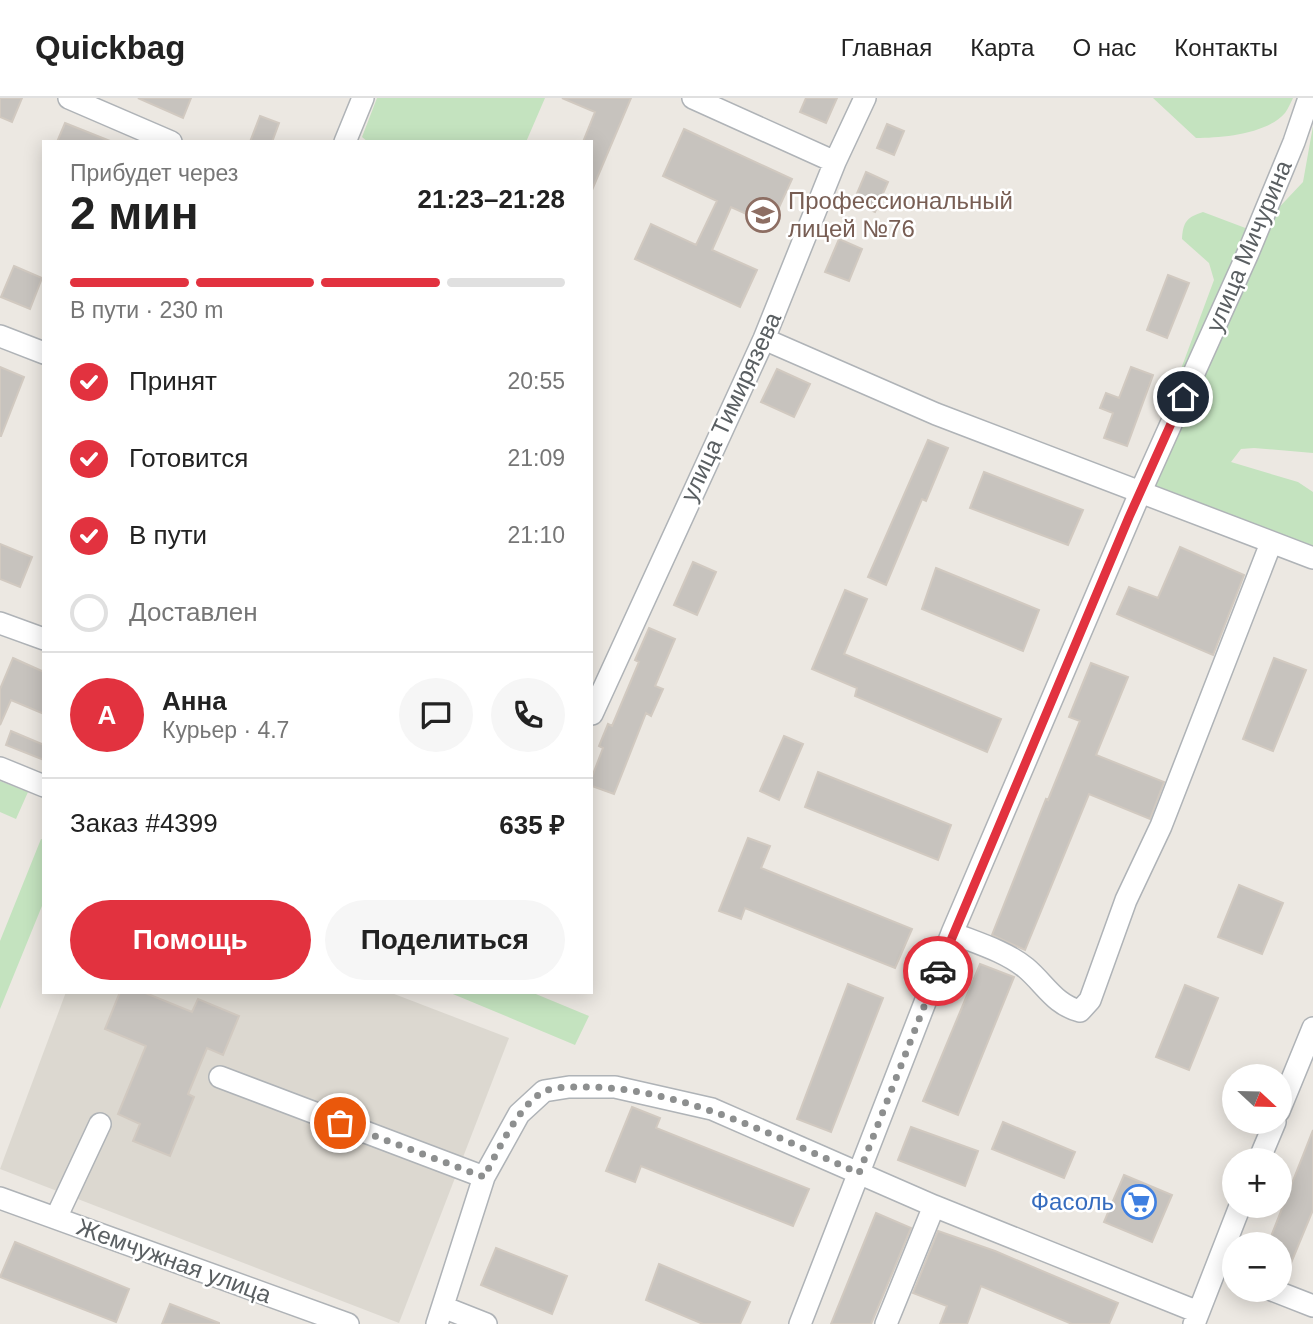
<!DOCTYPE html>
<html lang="ru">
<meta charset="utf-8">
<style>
body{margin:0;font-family:Helvetica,sans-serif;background:#f6f6f6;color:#222;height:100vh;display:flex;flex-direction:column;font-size:26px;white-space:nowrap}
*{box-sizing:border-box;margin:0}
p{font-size:23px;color:#767676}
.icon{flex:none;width:38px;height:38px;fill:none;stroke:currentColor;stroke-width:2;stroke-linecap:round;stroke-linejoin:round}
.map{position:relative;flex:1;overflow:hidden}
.sheet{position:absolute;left:42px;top:42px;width:551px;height:854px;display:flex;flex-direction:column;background:#fff;border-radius:0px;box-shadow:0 4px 18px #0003}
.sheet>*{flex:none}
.needle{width:46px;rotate:112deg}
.controls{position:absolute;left:1222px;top:966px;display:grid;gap:14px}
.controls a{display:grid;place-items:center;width:70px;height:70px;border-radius:50%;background:#fff;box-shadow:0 4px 18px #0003;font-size:35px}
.pin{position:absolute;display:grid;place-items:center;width:60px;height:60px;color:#fff;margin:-30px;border:4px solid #fff;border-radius:50%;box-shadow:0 2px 7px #0007}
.courier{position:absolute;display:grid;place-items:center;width:70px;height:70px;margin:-35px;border:5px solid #e2323f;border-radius:50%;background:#fff;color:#222;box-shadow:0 2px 9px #0007}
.summary em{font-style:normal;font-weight:800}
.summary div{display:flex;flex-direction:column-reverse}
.summary{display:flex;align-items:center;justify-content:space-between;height:119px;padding:0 28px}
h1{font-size:46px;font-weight:800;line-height:52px}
.bar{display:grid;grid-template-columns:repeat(4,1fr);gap:10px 7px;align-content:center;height:84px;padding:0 28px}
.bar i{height:9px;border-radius:5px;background:#e0e0e0}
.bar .on{background:#e2323f}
.bar p{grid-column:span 4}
.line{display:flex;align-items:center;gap:18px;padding:0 28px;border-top:2px solid #e0e0e0}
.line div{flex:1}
.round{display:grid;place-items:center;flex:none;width:74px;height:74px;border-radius:37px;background:#f6f6f6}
ol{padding:0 28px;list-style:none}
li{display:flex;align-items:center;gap:21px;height:77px}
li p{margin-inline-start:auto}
li .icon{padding:7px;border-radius:50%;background:#e2323f;color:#fff;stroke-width:4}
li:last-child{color:#767676}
li i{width:38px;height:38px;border:4px solid #e0e0e0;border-radius:50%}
.cta{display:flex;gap:14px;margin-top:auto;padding:14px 28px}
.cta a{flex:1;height:80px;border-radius:42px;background:#e2323f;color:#fff;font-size:28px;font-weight:800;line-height:80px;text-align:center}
.cta a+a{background:#f6f6f6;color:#222}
header{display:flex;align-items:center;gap:42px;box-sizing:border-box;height:98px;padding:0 35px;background:#fff;border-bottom:2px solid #e0e0e0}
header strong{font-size:33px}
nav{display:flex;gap:38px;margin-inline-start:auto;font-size:24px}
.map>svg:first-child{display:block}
.education{fill:#dcd8d0}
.green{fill:#c4e3bf}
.building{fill:#c7c3be;stroke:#d1c9c0;stroke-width:2}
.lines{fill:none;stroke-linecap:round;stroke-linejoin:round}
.minor-casing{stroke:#afb3b7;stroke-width:24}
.minor{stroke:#fff;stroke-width:21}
.done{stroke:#8d8f8f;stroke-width:7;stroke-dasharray:0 12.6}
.route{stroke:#e2323f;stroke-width:9}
.labels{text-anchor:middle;stroke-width:5;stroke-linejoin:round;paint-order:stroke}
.education-label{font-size:24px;fill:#785e54;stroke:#fff;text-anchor:start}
.street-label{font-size:24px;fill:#5a5f62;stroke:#fff}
.shop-label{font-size:24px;fill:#366cbe;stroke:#fff;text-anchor:end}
</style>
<header>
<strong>Quickbag</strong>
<nav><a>Главная</a><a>Карта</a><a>О нас</a><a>Контакты</a></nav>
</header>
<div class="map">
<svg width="1313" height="1226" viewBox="0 0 1313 1226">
<rect width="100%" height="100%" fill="#ece8e2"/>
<path class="education" d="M 66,894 L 389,894 L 509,940 L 399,1225 L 0,1071 Z"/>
<path class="green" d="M 377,0 L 545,0 L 526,44 L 368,44 L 362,39 Z
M 1153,0 L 1293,0 C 1291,4 1288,11 1285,15 C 1267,36 1222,40 1196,40 Z
M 1313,28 L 1313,355 L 1254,350 L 1241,351 L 1231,364 L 1298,384 L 1313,394 L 1313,449 L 1138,387 L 1214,182 L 1209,165 L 1182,141 C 1183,124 1187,119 1203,114 L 1256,134 L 1303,84 Z
M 0,683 L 28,694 L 16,721 L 0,714 Z
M 41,741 L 44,742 L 44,803 L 0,911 L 0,843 Z
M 448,894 L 531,894 L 589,918 L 575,947 Z"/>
<path class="building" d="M 0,0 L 22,0 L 12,24 L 0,19 Z
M 138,0 L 191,0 L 183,20 Z
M 562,0 L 631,0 L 592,92 L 592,44 L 583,44 L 595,14 Z
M 806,0 L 837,0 L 826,25 L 800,14 Z
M 260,18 L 279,25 L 272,44 L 250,44 Z
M 65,25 L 110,43 L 110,44 L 57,44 Z
M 887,26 L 904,33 L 894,57 L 877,50 Z
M 684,31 L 792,81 L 771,127 L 731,109 L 712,152 L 757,172 L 740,209 L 635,161 L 651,126 L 696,147 L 717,103 L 663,78 Z
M 866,74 L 888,84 L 875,114 L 853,105 Z
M 839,141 L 862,151 L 849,183 L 825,174 Z
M 14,168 L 42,180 L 30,211 L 1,199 Z
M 1168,177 L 1189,185 L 1167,240 L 1147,232 Z
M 0,269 L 24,279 L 1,338 L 0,338 Z
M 1131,269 L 1153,277 L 1127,348 L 1104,340 L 1113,315 L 1100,310 L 1106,295 L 1119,300 Z
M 777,271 L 810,286 L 794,319 L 761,304 Z
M 928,342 L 948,350 L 926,403 L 922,401 L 886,487 L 868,479 Z
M 984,374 L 1083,412 L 1068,447 L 970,410 Z
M 0,446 L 32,459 L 20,489 L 0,481 Z
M 1180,449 L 1244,477 L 1213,557 L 1117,516 L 1129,489 L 1158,500 Z
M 693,464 L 716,474 L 697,517 L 674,507 Z
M 936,470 L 1039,512 L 1023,553 L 922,511 Z
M 845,492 L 867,501 L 844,556 L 1001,621 L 987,654 L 855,598 L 857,590 L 812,571 Z
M 649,530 L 675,541 L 655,588 L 663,591 L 651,618 L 646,615 L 614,696 L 592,688 L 592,679 L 603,650 L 599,648 L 608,626 L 612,628 L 639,564 L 635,562 Z
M 13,560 L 44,574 L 44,616 L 11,602 L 0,627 L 0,591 Z
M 1274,560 L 1306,572 L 1273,653 L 1243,641 Z
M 1091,565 L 1128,579 L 1096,657 L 1164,684 L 1150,721 L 1089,696 L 1025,852 L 992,837 L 1046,701 L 1048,702 L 1080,623 L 1069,619 Z
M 11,633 L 44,647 L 44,662 L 6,647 Z
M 784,638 L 803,646 L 779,702 L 760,693 Z
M 818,674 L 951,727 L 938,762 L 805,709 Z
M 748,740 L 770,748 L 761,770 L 912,831 L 895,870 L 745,810 L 741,821 L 719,813 Z
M 1239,787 L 1283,805 L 1262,856 L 1218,839 Z
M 980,866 L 1014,879 L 958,1017 L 923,1003 Z
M 848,886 L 883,900 L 831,1034 L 797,1021 Z
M 1185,887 L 1218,900 L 1189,972 L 1156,959 Z
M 120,894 L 143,894 L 192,914 L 198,901 L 239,918 L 223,957 L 207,950 L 188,996 L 194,999 L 170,1058 L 133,1043 L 140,1026 L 118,1016 L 146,948 L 105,931 Z
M 632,1009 L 660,1020 L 656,1030 L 809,1091 L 793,1128 L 641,1068 L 635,1084 L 606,1073 Z
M 1003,1024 L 1075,1054 L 1064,1080 L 992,1051 Z
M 911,1029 L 978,1053 L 965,1088 L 898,1062 Z
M 1313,1032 L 1313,1112 L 1284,1182 L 1279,1181 L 1279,1146 L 1268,1146 Z
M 1124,1077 L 1172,1097 L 1152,1144 L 1104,1124 Z
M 876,1115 L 911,1130 L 871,1226 L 831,1226 Z
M 938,1133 L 995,1153 L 1118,1205 L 1109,1226 L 1072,1226 L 981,1188 L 967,1226 L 940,1226 L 947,1208 L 913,1195 Z
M 15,1144 L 129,1191 L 116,1224 L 0,1179 Z
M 496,1150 L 567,1178 L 552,1216 L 481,1187 Z
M 659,1166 L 750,1204 L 740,1226 L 703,1226 L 646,1202 Z
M 170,1206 L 219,1225 L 219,1226 L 162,1226 Z"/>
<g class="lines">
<g class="minor-casing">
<path id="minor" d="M 69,0 L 171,44
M 693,0 L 835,64
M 345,44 L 363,0
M 0,238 L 44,255
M 764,241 L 936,316 L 1313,460
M 0,525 L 44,541
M 592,616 L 764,241 L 835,64 L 865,0
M 0,670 L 44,688
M 952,835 C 977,845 1005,853 1026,870 C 1045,886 1055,907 1080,913 L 1090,902 L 1126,802 L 1161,728 L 1271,445
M 220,979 L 484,1079
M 1279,1013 L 1313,930
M 1259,1062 L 1275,1024
M 0,1100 L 348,1226
M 56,1120 L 100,1026
M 1272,1192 L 1313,1208
M 443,1209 L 486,1226
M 437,1226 L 484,1079 L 519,1016 L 544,993 L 569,989 L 615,989 L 712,1011 L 934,1108 L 1198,1214
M 800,1226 L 952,835 L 1140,395 L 1248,155 L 1294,44 L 1309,0
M 886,1226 L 934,1108
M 1194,1226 L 1240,1108"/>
</g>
<use href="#minor" class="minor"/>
</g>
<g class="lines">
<path class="done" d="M 340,1025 L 484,1079 C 497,1055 520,1004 545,993 C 557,988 574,989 587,989 C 683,990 773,1038 859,1075 L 938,873"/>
<path class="route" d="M 938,873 L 1129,419 L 1183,299"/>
</g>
<defs>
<g id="university-ring" transform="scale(1.75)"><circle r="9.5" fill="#fff" stroke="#8d6e63" stroke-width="1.5"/><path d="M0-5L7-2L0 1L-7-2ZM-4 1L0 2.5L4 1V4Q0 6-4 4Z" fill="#8d6e63"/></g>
<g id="supermarket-ring" transform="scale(1.75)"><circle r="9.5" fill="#fff" stroke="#3f7fe0" stroke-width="1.5"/><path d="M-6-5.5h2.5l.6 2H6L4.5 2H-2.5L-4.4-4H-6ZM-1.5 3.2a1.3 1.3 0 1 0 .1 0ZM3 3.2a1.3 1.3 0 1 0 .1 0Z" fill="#3f7fe0"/></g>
</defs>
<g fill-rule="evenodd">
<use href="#university-ring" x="763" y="117"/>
<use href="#supermarket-ring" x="1139" y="1104"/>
</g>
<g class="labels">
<g class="education-label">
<text x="788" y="111">Профессиональный<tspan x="788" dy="28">лицей №76</tspan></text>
</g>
<g class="street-label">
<text transform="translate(1249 148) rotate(-67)" y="8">улица Мичурина</text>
<text transform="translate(731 309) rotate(-65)" y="8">улица Тимирязева</text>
<text transform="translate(174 1163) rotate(20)" y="8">Жемчужная улица</text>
</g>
<g class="shop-label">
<text x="1114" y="1112">Фасоль</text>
</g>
</g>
</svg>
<div class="controls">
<a><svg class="needle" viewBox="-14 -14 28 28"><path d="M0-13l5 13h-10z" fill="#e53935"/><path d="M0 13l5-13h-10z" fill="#767676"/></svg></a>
<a>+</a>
<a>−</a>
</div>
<div class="pin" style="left:340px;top:1025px;background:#ea580c"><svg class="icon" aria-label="bag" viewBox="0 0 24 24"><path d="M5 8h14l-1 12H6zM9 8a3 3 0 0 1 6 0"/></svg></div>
<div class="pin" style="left:1183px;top:299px;background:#1f2937"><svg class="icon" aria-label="home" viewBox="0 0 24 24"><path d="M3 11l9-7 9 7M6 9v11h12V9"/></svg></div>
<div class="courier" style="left:938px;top:873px"><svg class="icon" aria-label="car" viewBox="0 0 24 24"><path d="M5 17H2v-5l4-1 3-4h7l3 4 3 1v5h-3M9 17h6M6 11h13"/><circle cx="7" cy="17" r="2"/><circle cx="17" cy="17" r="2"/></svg></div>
<section class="sheet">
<div class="summary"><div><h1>2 мин</h1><p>Прибудет через</p></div><em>21:23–21:28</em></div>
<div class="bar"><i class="on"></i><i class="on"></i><i class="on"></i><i></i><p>В пути · 230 m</p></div>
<ol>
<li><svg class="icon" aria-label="check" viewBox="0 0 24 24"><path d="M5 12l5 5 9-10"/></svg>Принят<p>20:55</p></li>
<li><svg class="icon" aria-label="check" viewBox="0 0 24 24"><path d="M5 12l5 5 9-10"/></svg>Готовится<p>21:09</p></li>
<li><svg class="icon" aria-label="check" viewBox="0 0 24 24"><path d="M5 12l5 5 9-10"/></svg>В пути<p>21:10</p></li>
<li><i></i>Доставлен</li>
</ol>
<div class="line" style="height:126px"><b class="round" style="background:#e2323f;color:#fff">А</b><div><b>Анна</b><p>Курьер · 4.7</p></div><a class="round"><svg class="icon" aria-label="chat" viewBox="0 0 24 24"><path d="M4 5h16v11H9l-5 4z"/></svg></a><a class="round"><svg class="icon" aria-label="phone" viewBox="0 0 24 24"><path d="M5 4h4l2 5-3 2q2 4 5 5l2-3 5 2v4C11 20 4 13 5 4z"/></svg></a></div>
<div class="line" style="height:91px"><div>Заказ #4399</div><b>635 ₽</b></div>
<div class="cta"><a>Помощь</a><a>Поделиться</a></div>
</section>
</div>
